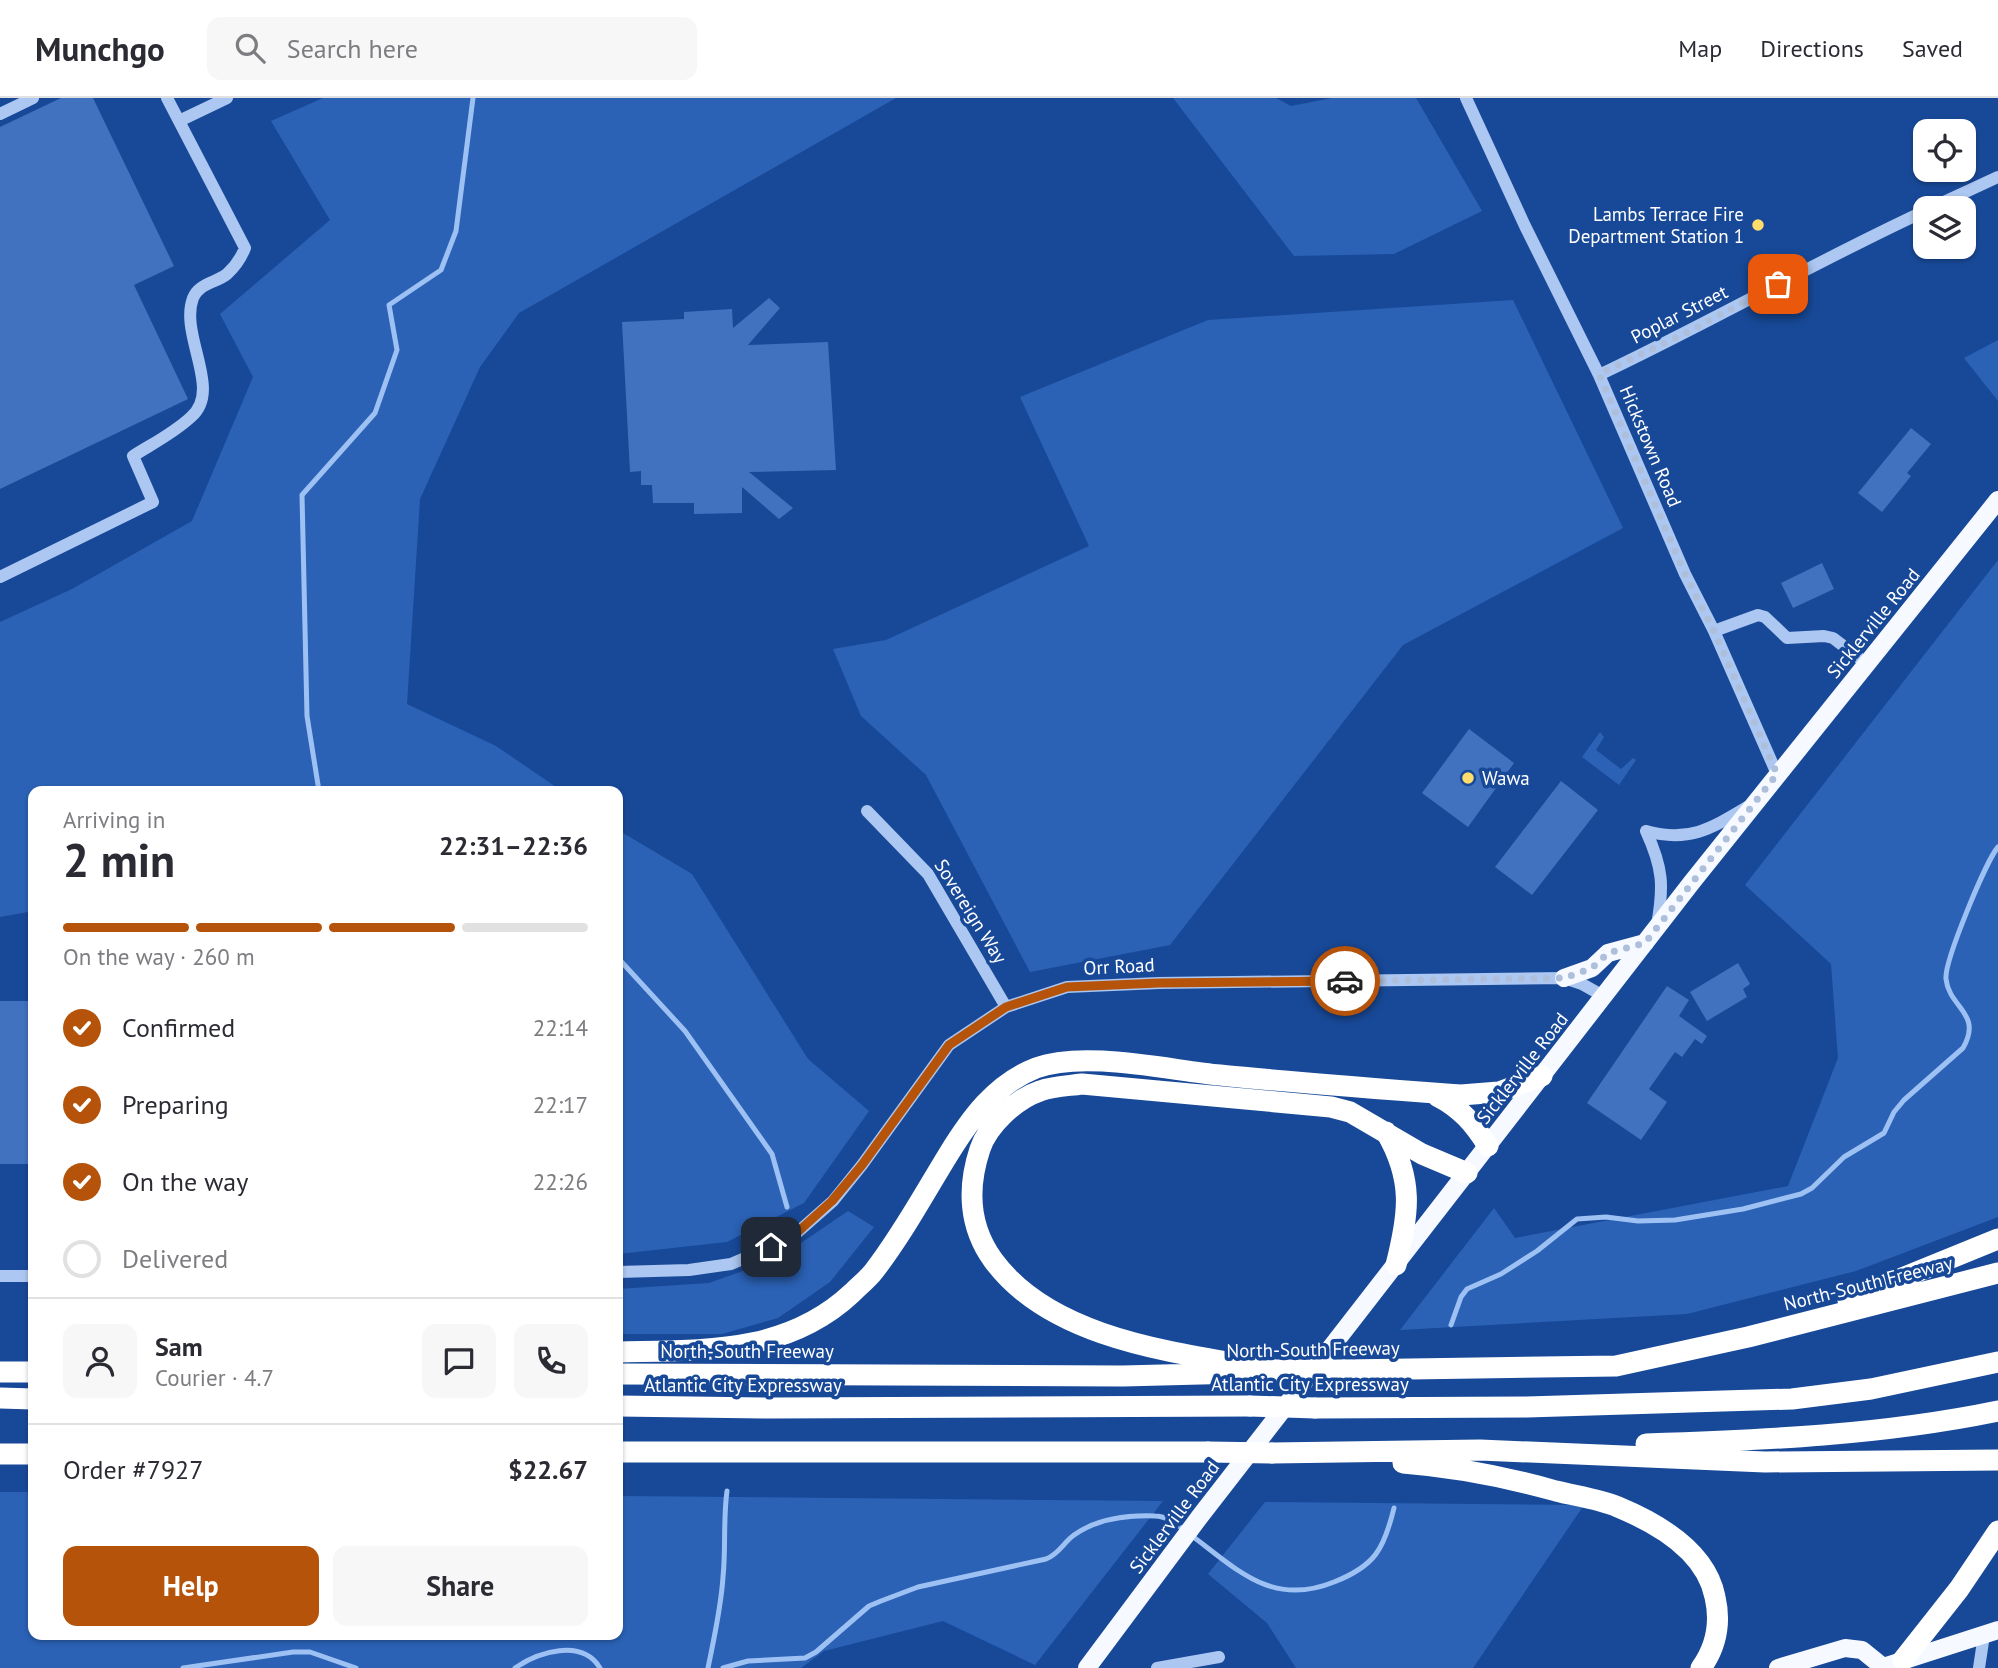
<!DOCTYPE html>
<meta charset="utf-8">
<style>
body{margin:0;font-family:"PT Sans",sans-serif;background:#f7f7f7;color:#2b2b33;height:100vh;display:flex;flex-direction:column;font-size:26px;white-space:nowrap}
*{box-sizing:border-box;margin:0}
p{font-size:23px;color:#7c7c81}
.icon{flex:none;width:38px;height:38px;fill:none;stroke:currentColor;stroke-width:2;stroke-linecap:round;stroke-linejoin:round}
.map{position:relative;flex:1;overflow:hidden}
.panel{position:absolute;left:28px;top:688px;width:595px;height:854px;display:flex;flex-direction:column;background:#fff;border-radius:14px;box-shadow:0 2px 5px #0004}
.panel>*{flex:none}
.tools{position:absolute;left:1913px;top:21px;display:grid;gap:14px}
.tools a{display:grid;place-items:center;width:63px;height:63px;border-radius:14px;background:#fff;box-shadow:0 2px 5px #0004;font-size:35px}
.pin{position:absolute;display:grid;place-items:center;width:60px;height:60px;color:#fff;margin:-30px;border-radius:14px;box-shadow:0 4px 10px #0006}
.courier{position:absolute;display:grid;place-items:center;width:70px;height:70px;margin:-35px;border:5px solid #b45309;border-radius:50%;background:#fff;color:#222;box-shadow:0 2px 9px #0007}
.head em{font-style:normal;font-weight:600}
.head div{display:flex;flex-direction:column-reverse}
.head{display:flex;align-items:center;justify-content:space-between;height:119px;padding:0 35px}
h1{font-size:46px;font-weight:600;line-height:52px}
.bar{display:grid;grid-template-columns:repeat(4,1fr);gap:10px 7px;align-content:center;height:84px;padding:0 35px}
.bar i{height:9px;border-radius:5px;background:#e1e1e2}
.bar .active{background:#b45309}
.bar p{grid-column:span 4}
.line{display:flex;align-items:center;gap:18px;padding:0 35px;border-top:2px solid #e1e1e2}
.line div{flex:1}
.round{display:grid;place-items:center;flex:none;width:74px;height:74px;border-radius:14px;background:#f7f7f7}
ol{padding:0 35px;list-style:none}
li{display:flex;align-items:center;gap:21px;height:77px}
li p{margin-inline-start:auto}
li .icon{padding:7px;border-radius:50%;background:#b45309;color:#fff;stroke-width:4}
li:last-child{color:#7c7c81}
li i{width:38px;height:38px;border:4px solid #e1e1e2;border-radius:50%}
.cta{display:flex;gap:14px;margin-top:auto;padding:14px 35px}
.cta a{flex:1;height:80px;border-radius:14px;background:#b45309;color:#fff;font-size:28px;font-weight:600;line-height:80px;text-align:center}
.cta a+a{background:#f7f7f7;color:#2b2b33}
header{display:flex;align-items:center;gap:42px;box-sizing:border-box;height:98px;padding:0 35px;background:#fff;border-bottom:2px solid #e1e1e2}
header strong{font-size:33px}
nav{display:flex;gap:38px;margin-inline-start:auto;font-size:24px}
.search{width:490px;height:63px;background:#f7f7f7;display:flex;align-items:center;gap:18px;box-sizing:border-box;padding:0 24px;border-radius:14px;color:#7c7c81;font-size:26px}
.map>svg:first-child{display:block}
.green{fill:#2b62b6}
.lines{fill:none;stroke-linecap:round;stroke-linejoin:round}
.stream{stroke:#9ec1f4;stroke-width:5}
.building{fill:#4072bf}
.minor{stroke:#acc7f1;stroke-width:12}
.major{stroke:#f6f9ff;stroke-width:18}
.highway{stroke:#fff;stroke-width:21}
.highway-bridge{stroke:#fff;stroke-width:21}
.done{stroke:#aebfdb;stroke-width:7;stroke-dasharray:0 12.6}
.route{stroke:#b45309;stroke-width:9}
.poi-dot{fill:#ffdd6c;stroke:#184998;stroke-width:2.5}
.labels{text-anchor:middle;stroke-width:7;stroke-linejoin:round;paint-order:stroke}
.poi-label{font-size:19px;fill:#fff;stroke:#184998;text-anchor:end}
.street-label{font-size:19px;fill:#fff;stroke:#184998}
</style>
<header>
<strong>Munchgo</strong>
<div class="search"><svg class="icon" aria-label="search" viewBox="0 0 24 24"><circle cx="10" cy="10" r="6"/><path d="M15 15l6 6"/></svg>Search here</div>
<nav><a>Map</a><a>Directions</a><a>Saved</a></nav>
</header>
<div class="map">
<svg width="1998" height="1570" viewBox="0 0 1998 1570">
<rect width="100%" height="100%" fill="#184998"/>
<path class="green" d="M 323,0 L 896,0 L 519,215 L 480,269 L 420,401 L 407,606 L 496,648 L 562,693 L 33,693 L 33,813 L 0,819 L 0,524 L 72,491 L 192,423 L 253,279 L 220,216 L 330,122 L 271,23 Z
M 1173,0 L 1276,0 L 1291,8 L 1332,0 L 1416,0 L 1482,113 L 1394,156 L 1294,158 Z
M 1513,202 L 1623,430 L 1403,547 L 1170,847 L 1030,874 L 926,677 L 861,618 L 833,551 L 886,542 L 1089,448 L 1020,299 L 1208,222 Z
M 1998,242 L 1998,303 L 1964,260 Z
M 1998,462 L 1998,1119 L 1856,1173 L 1687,1216 L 1400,1232 L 1494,1110 L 1515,1140 L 1788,1088 L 1838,960 L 1831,866 L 1745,787 Z
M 1600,634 L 1604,639 L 1596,652 L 1621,671 L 1633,660 L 1636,662 L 1619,687 L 1582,659 Z
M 618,732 L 692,776 L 808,961 L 869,1013 L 804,1105 L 727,1144 L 618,1156 Z
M 848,1113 L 874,1129 L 830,1184 L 778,1220 L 722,1236 L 618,1236 L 618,1191 L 709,1185 L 779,1160 Z
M 0,1394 L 33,1394 L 33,1536 L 618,1536 L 618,1398 L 1163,1403 L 1035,1567 L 943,1523 L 824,1553 L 801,1570 L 0,1570 Z
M 1265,1404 L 1584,1407 L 1473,1570 L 1296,1570 L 1267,1525 L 1208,1476 Z"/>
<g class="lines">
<path class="stream" d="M 319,693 L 307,618 L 302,397 L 375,315 L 397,252 L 389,207 L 441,172 L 456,133 L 473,0
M 618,860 L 685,933 L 772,1056 L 787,1109
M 1451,1227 L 1461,1199 L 1467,1191 L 1501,1176 L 1537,1153 L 1577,1121 L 1606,1119 L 1638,1123 L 1675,1122 L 1743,1111 L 1801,1096 L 1812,1090 L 1844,1059 L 1884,1035 L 1894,1014 L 1904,1002 L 1963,950 C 1983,915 1949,910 1946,881 C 1944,864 1986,763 1998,749
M 183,1570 L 293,1554 L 310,1554 L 356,1570
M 515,1570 C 538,1554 582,1540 600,1570
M 708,1570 C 714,1540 721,1510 723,1479 C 726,1450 723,1422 727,1393
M 723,1570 L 748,1563 L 805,1560 L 816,1554 L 869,1508 L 881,1503 L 918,1489 L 1046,1461 C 1059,1456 1063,1445 1074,1437 C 1098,1420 1127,1417 1155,1418 C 1168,1418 1178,1428 1188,1435 C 1235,1469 1270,1510 1334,1484 C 1375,1468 1384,1451 1394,1410"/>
</g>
<path class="building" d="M 61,0 L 93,0 L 174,168 L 134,187 L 188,301 L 0,391 L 0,29 Z
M 769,200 L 780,210 L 748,247 L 828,244 L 836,372 L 749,374 L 793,410 L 779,421 L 742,389 L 742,415 L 694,416 L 694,405 L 653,405 L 652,387 L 641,387 L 641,373 L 630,374 L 622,224 L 684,221 L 684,214 L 732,211 L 733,230 Z
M 1911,330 L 1931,346 L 1907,375 L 1911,378 L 1882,414 L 1858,395 Z
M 1822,465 L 1834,491 L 1793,510 L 1781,485 Z
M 1469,631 L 1514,665 L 1468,729 L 1422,695 Z
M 1561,683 L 1598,712 L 1532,797 L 1495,769 Z
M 1738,865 L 1750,886 L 1743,891 L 1747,899 L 1707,923 L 1690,894 Z
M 1667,888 L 1689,902 L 1679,918 L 1707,938 L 1702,946 L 1695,941 L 1682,959 L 1675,954 L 1649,991 L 1667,1004 L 1641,1042 L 1587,1005 Z
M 0,903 L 33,903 L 33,1066 L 0,1066 Z"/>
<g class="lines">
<path class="minor" d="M 1466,0 L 1525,128 L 1599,277 L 1685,476 L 1714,533 L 1777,676
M 0,16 L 33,0
M 179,23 L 227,0
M 1931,110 L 1998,79
M 1599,277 C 1709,225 1815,164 1925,113
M 0,479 L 153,404 L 133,358 C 152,346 174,335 191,319 C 223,292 179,237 193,200 C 199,185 216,185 227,176 C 236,168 241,160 245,150 L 167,0
M 1714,533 L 1758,517 L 1765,519 L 1787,540 L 1824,538 L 1833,540 L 1867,566
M 867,713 L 928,776 L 1006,909
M 1646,733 C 1690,745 1712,730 1749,708
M 1646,733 C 1663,770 1664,788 1657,827
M 618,1174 L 689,1172 L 731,1166 L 791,1140 L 833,1103 L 862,1067 L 949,947 L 1006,909 L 1067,889 L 1159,885 L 1564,880 L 1582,886 L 1605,899
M 0,1178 L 33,1178
M 1157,1570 L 1219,1559
M 1979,1570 L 1984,1537"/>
<path class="major" d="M 1564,880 L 1592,870 L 1608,855 L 1645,845
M 1087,1570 L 1201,1417 L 1692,784 L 1998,402
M 1778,1570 L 1845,1550 L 1862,1552 L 1883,1569
M 1880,1570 L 1998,1532"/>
<path class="highway" d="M 1437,998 C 1461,1010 1474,1026 1488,1048
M 1386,1034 C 1414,1082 1409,1116 1396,1167
M 1848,1202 L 1998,1141
M 618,1254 C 702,1252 786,1257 852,1195 C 859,1188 868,1181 874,1173 C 902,1137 924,1096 948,1057 C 970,1021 995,986 1036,970 C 1084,952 1168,972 1220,977 C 1300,985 1381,991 1461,997 L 1499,994 L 1542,978
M 1274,1272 C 1182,1255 1053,1244 993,1162 C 969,1129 967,1090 980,1051 C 988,1027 1016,1001 1040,993 C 1053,988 1067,988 1082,986 L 1331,1009 L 1350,1014 L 1422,1056 L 1467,1075
M 1344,1272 L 1616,1268 L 1748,1239 L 1998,1175
M 0,1274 L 33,1274
M 618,1276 L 1123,1278 L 1240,1275
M 0,1300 L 33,1301
M 618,1308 L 771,1310 L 1250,1308
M 1315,1310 L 1527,1309 L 1792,1301 L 1871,1291 L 1998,1264
M 1646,1346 C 1765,1342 1882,1337 1998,1313
M 618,1354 L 1208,1354
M 1272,1355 L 1480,1352 L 1765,1364 L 1998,1362
M 0,1356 L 33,1356
M 1403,1365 C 1455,1369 1506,1379 1556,1393 C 1576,1398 1599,1401 1618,1409 C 1659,1426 1706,1453 1715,1499 C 1721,1525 1716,1549 1701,1570
M 1903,1562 L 1959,1491 L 1998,1433"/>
<path class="highway-bridge" d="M 1274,1272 L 1344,1272
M 1250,1308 L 1315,1310
M 1208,1354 L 1272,1355"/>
</g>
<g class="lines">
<path class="done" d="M 1345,883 L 1564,880 L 1592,870 L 1608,855 L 1645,845 L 1777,676 L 1714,533 L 1685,476 L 1599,276 L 1686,235 L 1778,186"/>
<path class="route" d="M 771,1149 L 791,1140 L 832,1103 L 862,1067 L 949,947 L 1006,909 L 1067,889 L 1159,885 L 1345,883"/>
</g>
<g class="poi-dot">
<circle cx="1758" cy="127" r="7"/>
<circle cx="1468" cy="680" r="7"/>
</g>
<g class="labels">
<g class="poi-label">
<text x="1744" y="123">Lambs Terrace Fire<tspan x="1744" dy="22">Department Station 1</tspan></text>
<text x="1482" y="687" text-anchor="start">Wawa</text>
</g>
<g class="street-label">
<text transform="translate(1679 216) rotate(-27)" y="7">Poplar Street</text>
<text transform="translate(1651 348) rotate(67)" y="7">Hickstown Road</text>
<text transform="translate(1873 525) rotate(-51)" y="7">Sicklerville Road</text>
<text transform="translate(971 813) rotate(58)" y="7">Sovereign Way</text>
<text transform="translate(1119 868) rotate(-3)" y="7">Orr Road</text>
<text transform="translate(1522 970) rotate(-52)" y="7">Sicklerville Road</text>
<text transform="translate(1868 1185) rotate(-14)" y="7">North-South Freeway</text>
<text transform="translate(1313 1251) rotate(-1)" y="7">North-South Freeway</text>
<text x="747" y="1260">North-South Freeway</text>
<text x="1310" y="1293">Atlantic City Expressway</text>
<text x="743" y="1294">Atlantic City Expressway</text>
<text transform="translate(1174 1419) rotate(-53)" y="7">Sicklerville Road</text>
</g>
</g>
</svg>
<div class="tools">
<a><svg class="icon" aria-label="locate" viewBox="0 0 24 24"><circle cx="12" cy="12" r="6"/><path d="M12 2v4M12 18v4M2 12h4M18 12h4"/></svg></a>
<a><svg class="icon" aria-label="layers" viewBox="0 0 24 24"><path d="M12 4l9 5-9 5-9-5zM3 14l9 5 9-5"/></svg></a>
</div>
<div class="pin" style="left:1778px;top:186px;background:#ea580c"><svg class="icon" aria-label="bag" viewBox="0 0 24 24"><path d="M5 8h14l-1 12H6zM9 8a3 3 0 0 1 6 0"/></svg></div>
<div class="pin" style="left:771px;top:1149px;background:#1f2937"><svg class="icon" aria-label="home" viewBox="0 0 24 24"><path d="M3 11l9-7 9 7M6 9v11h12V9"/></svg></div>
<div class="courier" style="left:1345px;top:883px"><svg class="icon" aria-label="car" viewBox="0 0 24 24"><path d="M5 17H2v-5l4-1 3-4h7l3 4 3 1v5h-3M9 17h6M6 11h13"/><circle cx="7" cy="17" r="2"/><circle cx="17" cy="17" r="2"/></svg></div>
<section class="panel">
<div class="head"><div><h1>2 min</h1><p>Arriving in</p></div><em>22:31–22:36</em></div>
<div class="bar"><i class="active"></i><i class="active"></i><i class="active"></i><i></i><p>On the way · 260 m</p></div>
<ol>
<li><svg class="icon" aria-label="check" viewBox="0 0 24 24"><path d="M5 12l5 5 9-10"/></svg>Confirmed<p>22:14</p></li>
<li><svg class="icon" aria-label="check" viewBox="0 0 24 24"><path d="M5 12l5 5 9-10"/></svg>Preparing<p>22:17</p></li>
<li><svg class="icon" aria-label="check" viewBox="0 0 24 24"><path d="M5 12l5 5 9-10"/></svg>On the way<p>22:26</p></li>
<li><i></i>Delivered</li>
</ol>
<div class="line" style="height:126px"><a class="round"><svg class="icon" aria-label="person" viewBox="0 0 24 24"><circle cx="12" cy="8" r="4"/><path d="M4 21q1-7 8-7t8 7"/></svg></a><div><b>Sam</b><p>Courier · 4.7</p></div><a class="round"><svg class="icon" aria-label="chat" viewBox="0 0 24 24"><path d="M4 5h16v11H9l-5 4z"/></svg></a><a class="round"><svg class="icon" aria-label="phone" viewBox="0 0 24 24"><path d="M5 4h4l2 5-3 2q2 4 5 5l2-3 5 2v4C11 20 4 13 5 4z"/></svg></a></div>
<div class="line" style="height:91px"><div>Order #7927</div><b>$22.67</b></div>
<div class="cta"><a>Help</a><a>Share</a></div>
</section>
</div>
